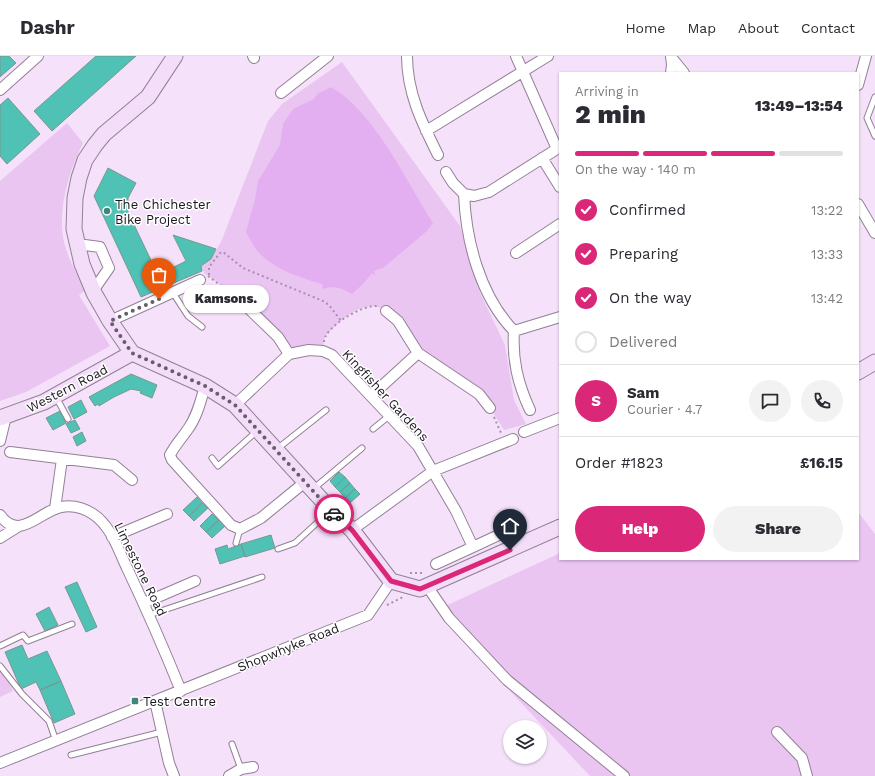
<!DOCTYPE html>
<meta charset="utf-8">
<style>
body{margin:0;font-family:"Work Sans",sans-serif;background:#f2f2f3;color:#2b2b33;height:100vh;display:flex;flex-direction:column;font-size:15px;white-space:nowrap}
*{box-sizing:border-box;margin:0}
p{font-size:13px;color:#7c7c81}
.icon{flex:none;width:22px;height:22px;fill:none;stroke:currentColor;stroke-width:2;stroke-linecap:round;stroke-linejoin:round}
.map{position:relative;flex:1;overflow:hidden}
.panel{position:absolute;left:559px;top:16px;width:300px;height:488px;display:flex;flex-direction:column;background:#fff;border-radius:0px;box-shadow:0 1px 3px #0004}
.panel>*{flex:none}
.buttons{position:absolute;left:503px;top:664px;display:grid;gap:8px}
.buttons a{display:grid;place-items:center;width:44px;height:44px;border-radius:50%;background:#fff;box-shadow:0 1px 3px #0004;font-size:20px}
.pin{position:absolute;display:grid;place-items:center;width:34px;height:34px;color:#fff;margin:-41px -17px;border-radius:50% 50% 50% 0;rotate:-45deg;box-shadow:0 0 4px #0007}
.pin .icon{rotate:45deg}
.courier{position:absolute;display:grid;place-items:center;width:40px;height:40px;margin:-20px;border:3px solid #db2777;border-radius:50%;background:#fff;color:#222;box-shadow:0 1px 5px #0007}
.bubble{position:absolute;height:28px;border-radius:14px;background:#fff;box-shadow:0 1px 3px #0004;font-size:13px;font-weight:800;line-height:28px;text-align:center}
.summary em{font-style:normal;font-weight:800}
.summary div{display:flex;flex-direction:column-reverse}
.summary{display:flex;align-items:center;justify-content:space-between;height:68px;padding:0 16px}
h1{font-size:26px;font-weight:800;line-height:30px}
.bar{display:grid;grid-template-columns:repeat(4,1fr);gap:6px 4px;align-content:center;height:48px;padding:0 16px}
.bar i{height:5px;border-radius:3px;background:#e1e1e2}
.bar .on{background:#db2777}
.bar p{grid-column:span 4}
.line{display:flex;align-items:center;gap:10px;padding:0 16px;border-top:1px solid #e1e1e2}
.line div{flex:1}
.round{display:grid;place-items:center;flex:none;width:42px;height:42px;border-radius:21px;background:#f2f2f3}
ol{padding:0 16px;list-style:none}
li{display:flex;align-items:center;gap:12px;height:44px}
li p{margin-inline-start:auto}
li .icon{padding:4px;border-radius:50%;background:#db2777;color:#fff;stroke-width:4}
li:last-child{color:#7c7c81}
li i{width:22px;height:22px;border:2px solid #e1e1e2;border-radius:50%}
.cta{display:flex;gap:8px;margin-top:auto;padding:8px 16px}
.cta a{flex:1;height:46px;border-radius:24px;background:#db2777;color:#fff;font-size:16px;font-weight:800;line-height:46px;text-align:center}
.cta a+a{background:#f2f2f3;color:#2b2b33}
header{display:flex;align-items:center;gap:24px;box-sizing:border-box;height:56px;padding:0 20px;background:#fff;border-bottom:1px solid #e1e1e2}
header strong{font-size:19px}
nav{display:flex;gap:22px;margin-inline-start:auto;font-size:14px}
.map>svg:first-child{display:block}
.green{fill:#eac5f2}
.water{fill:#e4aff0}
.building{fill:#4fc2b5;stroke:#779892}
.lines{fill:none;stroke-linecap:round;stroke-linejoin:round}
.service-casing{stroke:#928095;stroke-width:7}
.minor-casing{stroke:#928095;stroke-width:12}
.secondary-casing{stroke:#928095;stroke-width:17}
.path{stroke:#a294a6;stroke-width:2;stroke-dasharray:2 3;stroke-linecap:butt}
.service{stroke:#fff;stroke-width:5}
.minor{stroke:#fff;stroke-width:10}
.secondary{stroke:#f4ddf8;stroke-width:15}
.done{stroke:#685d6b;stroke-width:4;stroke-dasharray:0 7.2}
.route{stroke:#db2777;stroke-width:5}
.poi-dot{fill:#40867d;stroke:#fff;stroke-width:1.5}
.labels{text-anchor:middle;stroke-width:3;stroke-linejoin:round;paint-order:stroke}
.poi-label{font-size:13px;fill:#1c151e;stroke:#fff;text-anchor:start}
.street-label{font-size:13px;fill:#1c151e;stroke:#fff}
</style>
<header>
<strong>Dashr</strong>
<nav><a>Home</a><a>Map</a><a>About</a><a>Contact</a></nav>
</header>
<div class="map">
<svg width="875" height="720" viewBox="0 0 875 720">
<rect width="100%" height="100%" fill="#f5e2fa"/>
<path class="green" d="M 342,6 L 460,170 L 481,239 L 505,289 L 514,344 L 526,368 L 504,374 L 490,352 L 418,297 L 386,255 C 364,240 341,265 326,279 L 324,283 L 323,295 L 289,298 L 259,261 L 228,234 L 204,217 L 201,210 L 211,203 L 221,186 L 268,65 L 282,48 Z
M 67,67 L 83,87 C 69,115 57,153 64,186 C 68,203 77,219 86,234 L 79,239 L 110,290 L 26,336 L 0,345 L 0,125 Z
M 858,456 L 875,478 L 875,720 L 590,720 L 446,567 L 441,552 L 560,497 L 560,503 L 858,503 Z
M 0,615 L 10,628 L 13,635 L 0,641 Z"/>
<path class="water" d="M 331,31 C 375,56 406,125 433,167 L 427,175 L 383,212 L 374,215 L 375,218 L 374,219 L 372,217 L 364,227 L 352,238 C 342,232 334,229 323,233 L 322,228 C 301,222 276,214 260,198 C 254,192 250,183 246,176 L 255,143 L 258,125 L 280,89 L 283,68 L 293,53 L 314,43 L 317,38 Z"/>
<path class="building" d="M 0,0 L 9,0 L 16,7 L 0,21 Z
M 96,0 L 136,0 L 52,75 L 34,55 Z
M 8,42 L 40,78 L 7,108 L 0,100 L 0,49 Z
M 108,112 L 136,127 L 128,142 L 128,156 L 158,219 L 186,205 L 173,179 L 216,193 L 211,203 L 201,210 L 202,215 L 141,241 L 94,140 Z
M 131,318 L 157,329 L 152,342 L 140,337 L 141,335 L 131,333 L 114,341 L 99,350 L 98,348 L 95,350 L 89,341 Z
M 81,344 L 87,356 L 74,363 L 68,351 Z
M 60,355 L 66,367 L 53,374 L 46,362 Z
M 75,364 L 80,373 L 71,377 L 66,368 Z
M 82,376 L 86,385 L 77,390 L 73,381 Z
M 339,416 L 345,421 L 335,431 L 330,425 Z
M 345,421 L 350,427 L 340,436 L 335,431 Z
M 350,427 L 355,433 L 345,442 L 340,436 Z
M 355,433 L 360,438 L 350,447 L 345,442 Z
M 197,441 L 202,447 L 189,460 L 183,454 Z
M 202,447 L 208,452 L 194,465 L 189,460 Z
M 212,458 L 219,464 L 206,476 L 200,470 Z
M 219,464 L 225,470 L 212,482 L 206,476 Z
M 271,479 L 275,492 L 245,501 L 241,488 Z
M 241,488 L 245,500 L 220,508 L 215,493 L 227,489 L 228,493 Z
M 77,526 L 97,571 L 86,576 L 65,531 Z
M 49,551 L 58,569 L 45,575 L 36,558 Z
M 22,589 L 28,603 L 47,595 L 61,625 L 40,634 L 36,626 L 21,633 L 5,596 Z
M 61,625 L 75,658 L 54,667 L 40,634 Z"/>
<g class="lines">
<g class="service-casing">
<path id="service" d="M 875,41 L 867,62 L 875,80
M 173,237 L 188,260 L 202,271
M 56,341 L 68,363
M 373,373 L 389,360
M 277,393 L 326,354
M 212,402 L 218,410 L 257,375
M 313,433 L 362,392
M 236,487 L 240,473
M 278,493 L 295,487 L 330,455
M 149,559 L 262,521
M 0,590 L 23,579 L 28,585 L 72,568
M 0,610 L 22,638 L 49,665 L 56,685
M 232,688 L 241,713
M 71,699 L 162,676"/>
</g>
<g class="minor-casing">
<path id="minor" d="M 253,0 L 254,2
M 407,0 C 407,37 422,67 438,99
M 516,0 L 557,93
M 671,0 L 672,9 L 671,17
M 671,1 L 684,17
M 858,29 L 866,0
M 0,34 L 38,0
M 281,37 L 328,0
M 426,75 L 548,0
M 542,102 L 560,131
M 446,116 L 453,127 L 464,138
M 464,138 C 466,185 480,240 514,275 C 512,304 518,328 530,354
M 464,138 L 474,140 L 489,136 L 560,91
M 858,148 L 875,177
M 77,188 L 100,191 L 109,212 L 93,235
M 516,197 L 560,168
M 245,249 L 278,281 L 289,298
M 386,255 L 398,265 L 418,297 L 479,338 L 490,352
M 110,265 L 200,224
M 514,275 L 560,261
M 205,330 C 201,344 197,361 188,373 C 182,382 175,389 170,399 L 172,404 L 231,469 L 240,473 L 261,462 L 305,426
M 371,340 L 418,297
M 235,349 L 289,298 L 309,294 L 323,295 L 332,299 L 418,390 L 456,455 L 473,491 L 520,469
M 524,376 L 560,362
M 0,385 L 6,360
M 10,396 L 114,409 L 132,424
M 55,453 L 62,403
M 0,459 C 19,486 40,455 61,451 C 72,449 84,452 93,458 C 111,470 118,493 127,512 C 146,552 164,593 181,635
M 352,474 L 433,415 L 513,383
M 112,481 L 167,458
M 0,482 L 19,470
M 436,508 L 473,491
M 427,530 L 449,562 L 507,624 L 624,720
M 144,547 L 195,525
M 155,645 L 169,707 L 174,720
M 777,676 L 802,702 L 807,720
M 0,707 L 368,559 L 391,525
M 229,720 L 241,713 L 253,711"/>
</g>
<g class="secondary-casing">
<path id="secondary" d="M 175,0 L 148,41 L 104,78 L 95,89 L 85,104 L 79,122 L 75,142 L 74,173 L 82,208 L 94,237 L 110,265 L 132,297 L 205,330 L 235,349 L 331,454 L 352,474 L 391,525 L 420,533 L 560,471
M 858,316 L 875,306
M 0,362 L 44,346 L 132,297"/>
</g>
<path class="path" d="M 209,219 L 209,211 L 220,197 L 223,196 L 243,212 L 323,245 L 329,249 L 342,266
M 208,220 L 239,243
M 324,286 C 324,271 363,248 378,250
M 494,361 L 501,377
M 410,517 L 424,517
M 387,549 L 403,541"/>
<use href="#service" class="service"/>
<use href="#minor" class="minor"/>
<use href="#secondary" class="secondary"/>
</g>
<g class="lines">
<path class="done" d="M 159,243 L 110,265 L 132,297 L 205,330 L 235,349 L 334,458"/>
<path class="route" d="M 334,458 L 352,474 L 391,525 L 420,533 L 510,494"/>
</g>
<g class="poi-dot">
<circle cx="107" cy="155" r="4"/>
<rect x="131" y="641" width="8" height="8" rx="2"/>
</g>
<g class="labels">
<g class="poi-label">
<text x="115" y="153">The Chichester<tspan x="115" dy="15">Bike Project</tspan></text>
<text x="143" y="650">Test Centre</text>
</g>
<g class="street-label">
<text transform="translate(67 332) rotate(-27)" y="5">Western Road</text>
<text transform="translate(386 339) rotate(47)" y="5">Kingfisher Gardens</text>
<text transform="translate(141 513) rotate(64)" y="5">Limestone Road</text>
<text transform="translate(288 591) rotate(-22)" y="5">Shopwhyke Road</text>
</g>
</g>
</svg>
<div class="buttons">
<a><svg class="icon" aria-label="layers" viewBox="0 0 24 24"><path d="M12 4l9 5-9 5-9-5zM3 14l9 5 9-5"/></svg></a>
</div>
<div class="pin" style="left:159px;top:243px;background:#ea580c"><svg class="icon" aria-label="bag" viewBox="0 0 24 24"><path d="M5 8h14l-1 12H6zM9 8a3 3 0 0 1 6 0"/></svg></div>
<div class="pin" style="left:510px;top:494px;background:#1f2937"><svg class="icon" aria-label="home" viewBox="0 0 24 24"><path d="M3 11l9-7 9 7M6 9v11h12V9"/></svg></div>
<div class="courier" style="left:334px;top:458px"><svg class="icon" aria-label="car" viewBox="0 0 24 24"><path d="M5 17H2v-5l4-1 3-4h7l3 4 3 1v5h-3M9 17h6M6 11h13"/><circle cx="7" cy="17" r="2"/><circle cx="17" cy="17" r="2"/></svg></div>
<div class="bubble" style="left:183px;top:229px;width:86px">Kamsons.</div>
<section class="panel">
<div class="summary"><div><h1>2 min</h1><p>Arriving in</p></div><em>13:49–13:54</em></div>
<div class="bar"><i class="on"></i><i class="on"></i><i class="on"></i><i></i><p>On the way · 140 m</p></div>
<ol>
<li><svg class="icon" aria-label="check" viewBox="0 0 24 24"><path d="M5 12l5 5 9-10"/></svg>Confirmed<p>13:22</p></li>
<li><svg class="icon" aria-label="check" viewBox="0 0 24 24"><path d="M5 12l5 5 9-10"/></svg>Preparing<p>13:33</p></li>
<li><svg class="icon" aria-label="check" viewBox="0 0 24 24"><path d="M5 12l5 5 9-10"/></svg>On the way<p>13:42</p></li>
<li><i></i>Delivered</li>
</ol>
<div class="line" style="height:72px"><b class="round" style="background:#db2777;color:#fff">S</b><div><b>Sam</b><p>Courier · 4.7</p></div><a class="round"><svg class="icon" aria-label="chat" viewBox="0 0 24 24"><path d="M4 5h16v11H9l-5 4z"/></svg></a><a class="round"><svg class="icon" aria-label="phone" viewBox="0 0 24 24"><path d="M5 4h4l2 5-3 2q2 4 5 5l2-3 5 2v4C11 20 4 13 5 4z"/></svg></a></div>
<div class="line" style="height:52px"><div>Order #1823</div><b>£16.15</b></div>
<div class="cta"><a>Help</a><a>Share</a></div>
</section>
</div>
